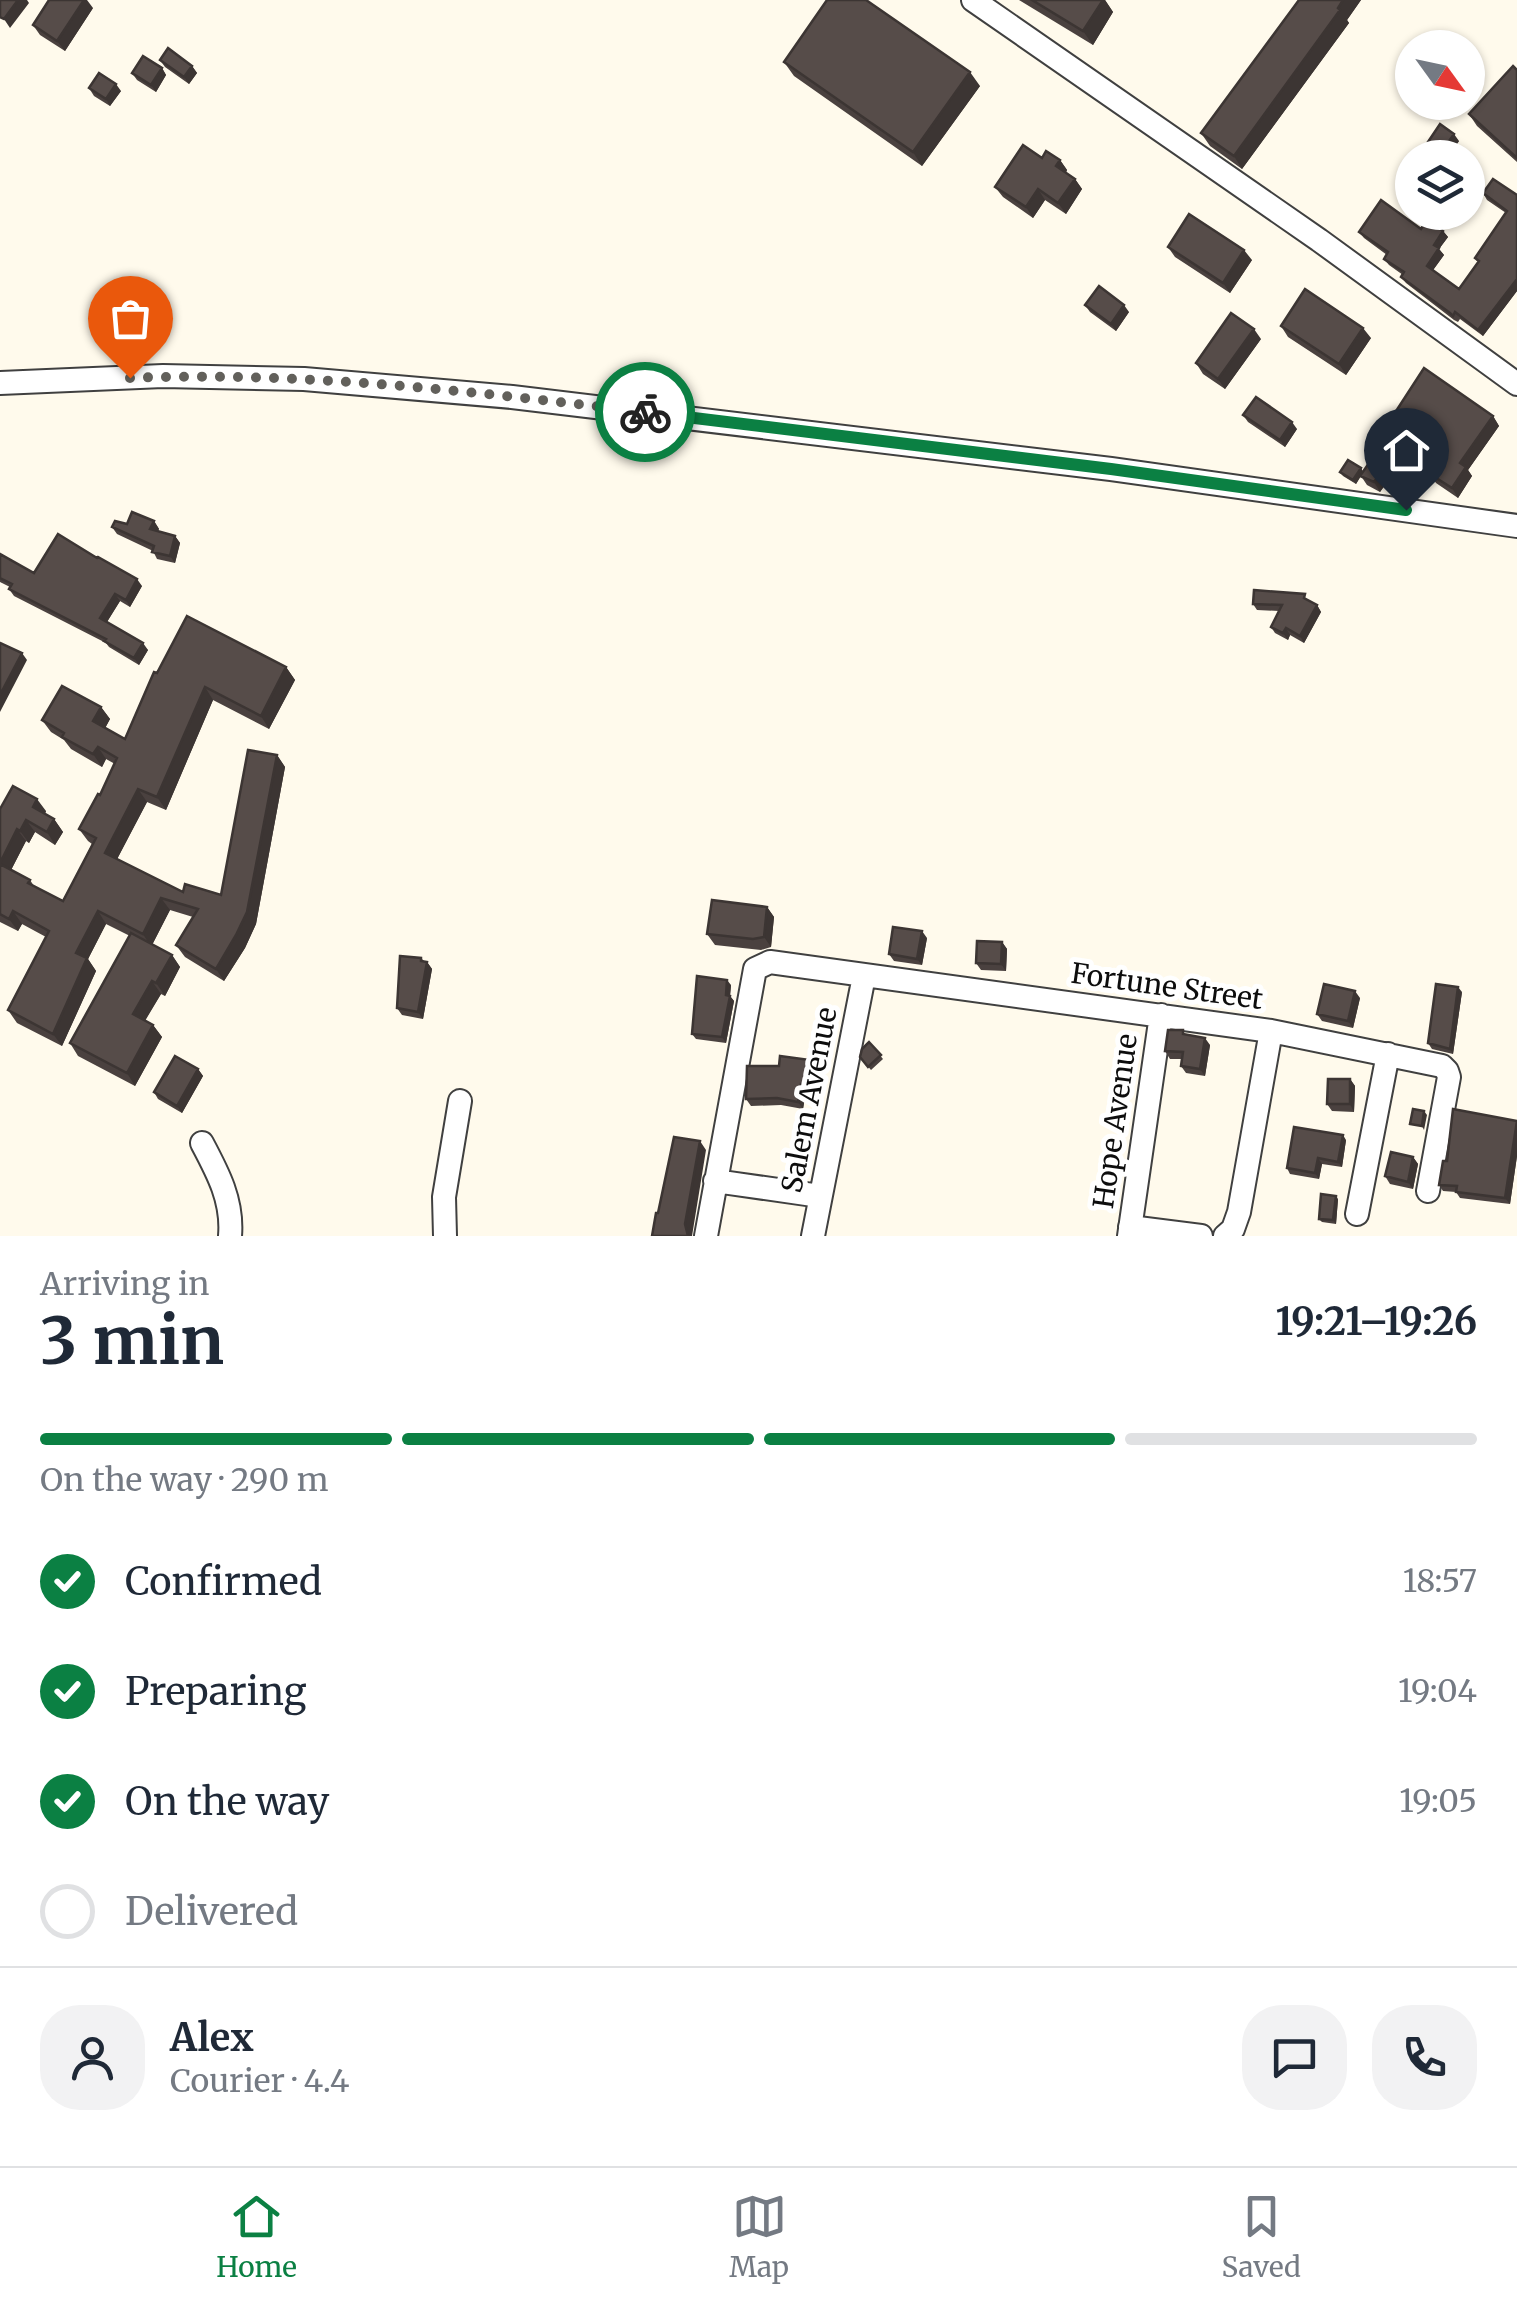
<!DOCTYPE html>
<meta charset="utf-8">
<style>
body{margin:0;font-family:Merriweather,serif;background:#f2f2f3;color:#1f2937;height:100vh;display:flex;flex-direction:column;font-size:38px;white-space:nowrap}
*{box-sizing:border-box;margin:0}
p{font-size:32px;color:#747a83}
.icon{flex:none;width:55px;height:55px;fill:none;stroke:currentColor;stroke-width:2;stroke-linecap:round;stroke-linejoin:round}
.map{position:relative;height:1236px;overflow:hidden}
.side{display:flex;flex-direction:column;background:#fff;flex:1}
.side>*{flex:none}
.needle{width:65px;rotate:123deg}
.tools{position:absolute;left:1395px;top:30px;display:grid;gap:20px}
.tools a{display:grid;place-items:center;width:90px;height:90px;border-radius:50%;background:#fff;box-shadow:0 2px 8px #0004;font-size:50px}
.pin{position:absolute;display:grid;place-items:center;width:85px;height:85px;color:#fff;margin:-102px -42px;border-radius:50% 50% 50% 0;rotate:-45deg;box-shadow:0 0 10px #0007}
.pin .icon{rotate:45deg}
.courier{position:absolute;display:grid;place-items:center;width:100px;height:100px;margin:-50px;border:8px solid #0b8043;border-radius:50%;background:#fff;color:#222;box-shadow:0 2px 12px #0007}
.head em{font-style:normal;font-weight:700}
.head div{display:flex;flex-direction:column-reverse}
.head{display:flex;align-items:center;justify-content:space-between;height:170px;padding:0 40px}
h1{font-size:65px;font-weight:700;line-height:75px}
.bar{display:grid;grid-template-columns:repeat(4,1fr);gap:15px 10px;align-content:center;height:120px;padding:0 40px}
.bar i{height:12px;border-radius:8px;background:#e0e1e3}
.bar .selected{background:#0b8043}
.bar p{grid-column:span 4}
.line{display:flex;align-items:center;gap:25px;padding:0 40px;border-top:2px solid #e0e1e3}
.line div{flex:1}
.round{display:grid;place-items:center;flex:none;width:105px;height:105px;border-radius:40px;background:#f2f2f3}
ol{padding:0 40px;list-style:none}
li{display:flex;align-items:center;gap:30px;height:110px}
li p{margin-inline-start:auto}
li .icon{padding:10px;border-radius:50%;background:#0b8043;color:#fff;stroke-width:4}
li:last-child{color:#747a83}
li i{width:55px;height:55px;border:5px solid #e0e1e3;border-radius:50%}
.menu{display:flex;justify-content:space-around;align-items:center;height:140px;border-top:2px solid #e0e1e3;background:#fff;font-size:28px;color:#747a83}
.menu a{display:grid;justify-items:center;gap:5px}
.menu .selected{color:#0b8043}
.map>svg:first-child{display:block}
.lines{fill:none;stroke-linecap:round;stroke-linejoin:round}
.street-casing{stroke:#404040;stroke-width:26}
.street{stroke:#fff;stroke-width:22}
.wall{fill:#4a413f}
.shaded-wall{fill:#3c3533}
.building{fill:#564c49;stroke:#3c3533;stroke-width:2.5}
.done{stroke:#62605b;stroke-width:10;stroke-dasharray:0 18}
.route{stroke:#0b8043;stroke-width:12}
.labels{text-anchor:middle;stroke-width:10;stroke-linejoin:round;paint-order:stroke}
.street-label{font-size:28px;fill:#0d0d0d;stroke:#fff}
</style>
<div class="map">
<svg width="1517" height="1236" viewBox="0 0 1517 1236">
<rect width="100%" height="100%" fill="#fffaec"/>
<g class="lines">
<g class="street-casing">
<path id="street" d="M 973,0 L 1319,240 L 1517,384
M 0,383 L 163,376 L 304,379 L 512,397 L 1111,469 L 1517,526
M 202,1143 C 218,1173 233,1201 230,1236
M 715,1181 L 820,1196
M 1357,1214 L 1388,1054
M 1130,1227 L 1201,1236
M 445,1236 L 444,1197 L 460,1101
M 706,1236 L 755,969 L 770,962 L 1271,1031 L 1442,1066 L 1447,1071 L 1449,1077 L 1428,1191
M 813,1236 L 864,976
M 1129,1236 L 1161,1015
M 1225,1236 L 1233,1229 L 1239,1212 L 1271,1031"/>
</g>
<use href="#street" class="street"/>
</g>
<path class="wall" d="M 1019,0 L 1105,0 L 1113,12 L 1093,45 Z
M 1299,0 L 1361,0 L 1347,20 L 1349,23 L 1242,169 L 1210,146 L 1201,133 Z
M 93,8 L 65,51 L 40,35 L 33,25 Z
M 160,60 L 192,66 L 197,73 L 189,84 L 165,67 Z
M 784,62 L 980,86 L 922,166 L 794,76 Z
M 162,68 L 166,75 L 156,92 L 137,80 L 132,73 Z
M 1517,70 L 1517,162 L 1477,126 L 1469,114 Z
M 89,88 L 121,91 L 110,106 L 94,96 Z
M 1459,141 L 1448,158 L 1433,149 L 1428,142 Z
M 1042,158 L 1060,160 L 1067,170 L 1066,173 L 1075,179 L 1082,189 L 1066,214 L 1045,200 L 1033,218 L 1003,197 L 995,187 Z
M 1483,193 L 1517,195 L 1517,291 L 1483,336 L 1460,319 L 1458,322 L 1454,320 L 1406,283 L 1401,277 L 1403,275 L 1389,265 L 1384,259 L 1387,255 L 1364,238 L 1359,232 L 1421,229 L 1443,231 L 1448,237 L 1439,249 L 1444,255 L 1433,270 L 1459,289 L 1478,263 L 1475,258 L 1506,213 L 1487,200 Z
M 1168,247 L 1252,260 L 1230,293 L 1175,257 Z
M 1085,305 L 1129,312 L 1116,331 L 1090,312 Z
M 1281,326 L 1371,338 L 1346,375 L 1288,337 Z
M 1261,339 L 1225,389 L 1203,374 L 1196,363 Z
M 1243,415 L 1297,429 L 1285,447 L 1248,422 Z
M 1493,416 L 1499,426 L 1468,470 L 1472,476 L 1458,498 L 1436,483 L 1430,474 L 1436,464 L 1417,451 L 1405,467 L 1400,464 L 1380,492 L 1367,485 L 1361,476 L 1356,484 L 1343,476 L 1340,472 L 1361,468 L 1363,472 L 1380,448 L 1376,442 Z
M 154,521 L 159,529 L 157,531 L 175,536 L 180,543 L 175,563 L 157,559 L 153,551 L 117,534 L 112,527 L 127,524 Z
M 0,554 L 34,573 L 142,586 L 130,607 L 120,601 L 107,622 L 148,650 L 139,665 L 109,647 L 106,643 L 14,596 L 9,589 L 10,587 L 0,582 Z
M 1309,601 L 1317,605 L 1321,612 L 1304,643 L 1290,635 L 1288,640 L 1275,633 L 1271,627 L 1279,611 L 1257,610 L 1253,604 Z
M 286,667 L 295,680 L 269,729 L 213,700 L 166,810 L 147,802 L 117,859 L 183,892 L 221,895 L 277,755 L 285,767 L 256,924 L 245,948 L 224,981 L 185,957 L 176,945 L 193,917 L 170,910 L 152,945 L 172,955 L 180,967 L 165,996 L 161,994 L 145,1020 L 153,1025 L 162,1037 L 135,1086 L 78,1056 L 70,1043 L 130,936 L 106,924 L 88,959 L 96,971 L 62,1046 L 17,1023 L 8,1010 L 46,937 L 22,924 L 18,931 L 0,922 L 0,809 L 46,811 L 45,814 L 54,819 L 63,832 L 55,845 L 35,832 L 29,843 L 26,841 L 11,870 L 30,880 L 34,886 L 63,901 L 92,844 L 88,841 L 79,829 L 100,795 L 115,764 L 106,759 L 102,767 L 71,749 L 64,740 L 51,732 L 42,720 L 101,707 L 110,719 L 105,728 L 125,739 L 157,673 Z
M 767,907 L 774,917 L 771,947 L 761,950 L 715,945 L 707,934 Z
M 927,938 L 922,965 L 894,961 L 889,954 Z
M 1002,942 L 1007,949 L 1006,971 L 981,970 L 976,963 Z
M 421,958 L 424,961 L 427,962 L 432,969 L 423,1019 L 402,1015 L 397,1008 Z
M 731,985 L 730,996 L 734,1001 L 726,1043 L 696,1039 L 692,1034 Z
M 1462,992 L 1453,1054 L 1432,1049 L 1428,1043 Z
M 1360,998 L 1353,1028 L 1322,1021 L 1317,1014 Z
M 1186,1035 L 1210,1045 L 1205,1076 L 1186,1073 L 1181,1066 L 1182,1059 L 1170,1059 L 1165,1051 Z
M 869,1042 L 883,1059 L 871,1070 L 860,1057 Z
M 810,1060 L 814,1067 L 811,1092 L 806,1091 L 803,1109 L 781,1105 L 751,1106 L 746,1099 L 779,1066 Z
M 198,1069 L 203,1076 L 182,1113 L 158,1099 L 154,1092 Z
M 1350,1079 L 1355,1086 L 1354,1112 L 1332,1111 L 1327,1104 Z
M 1517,1121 L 1517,1156 L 1510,1204 L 1460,1198 L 1456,1192 L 1443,1191 L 1439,1185 L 1447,1161 Z
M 1346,1140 L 1342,1167 L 1322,1164 L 1319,1179 L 1290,1174 L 1287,1168 Z
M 1413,1157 L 1418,1164 L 1413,1189 L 1390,1184 L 1385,1176 Z
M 1338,1199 L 1336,1224 L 1322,1222 L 1319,1219 Z"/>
<path class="shaded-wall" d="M 18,0 L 27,0 L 29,3 L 10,28 L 4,19 Z
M 84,0 L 87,0 L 93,8 L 65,51 L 57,41 Z
M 1103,0 L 1105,0 L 1113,12 L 1093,45 L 1083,31 Z
M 1343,0 L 1361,0 L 1347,20 L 1349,23 L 1242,169 L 1234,156 Z
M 192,66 L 197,73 L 189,84 L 184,77 Z
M 162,68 L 166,75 L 156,92 L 151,85 Z
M 970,72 L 980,86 L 922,166 L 913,152 Z
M 116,84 L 121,91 L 110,106 L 106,99 Z
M 1454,134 L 1459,141 L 1446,158 L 1442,151 Z
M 1060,160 L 1067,170 L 1063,176 L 1056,166 Z
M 1075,179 L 1082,189 L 1066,214 L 1058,203 Z
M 1038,189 L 1045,200 L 1033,218 L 1026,207 Z
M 1443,231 L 1448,237 L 1439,249 L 1444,255 L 1431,273 L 1427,266 L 1434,245 Z
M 1244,250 L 1252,260 L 1230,293 L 1223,283 Z
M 1517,279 L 1517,291 L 1483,336 L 1478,330 Z
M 1124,305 L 1129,312 L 1116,331 L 1111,324 Z
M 1363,328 L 1371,338 L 1346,375 L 1339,364 Z
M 1254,329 L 1261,339 L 1225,389 L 1218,379 Z
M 1493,416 L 1499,426 L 1468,470 L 1472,476 L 1458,498 L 1452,488 L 1460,463 Z
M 1292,422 L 1297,429 L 1285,447 L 1280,440 Z
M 1411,441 L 1417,451 L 1405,467 L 1399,458 Z
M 1394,455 L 1400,464 L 1380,492 L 1374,482 Z
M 1361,468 L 1363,472 L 1356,484 L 1353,480 Z
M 154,521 L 159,529 L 155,536 L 150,529 Z
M 175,536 L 180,543 L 175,563 L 170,556 Z
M 137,579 L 142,586 L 130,607 L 126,600 Z
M 115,594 L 120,601 L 105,625 L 100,618 Z
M 1317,605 L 1321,612 L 1304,643 L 1300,636 Z
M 1286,628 L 1290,635 L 1288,640 L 1283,633 Z
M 143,643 L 148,650 L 139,665 L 134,658 Z
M 22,653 L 27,660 L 0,712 L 0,695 Z
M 286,667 L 295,680 L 269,729 L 261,716 Z
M 205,687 L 213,700 L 166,810 L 157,797 Z
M 101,707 L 110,719 L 102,734 L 93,721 Z
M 98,747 L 106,759 L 102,767 L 93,754 Z
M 277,755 L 285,767 L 256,924 L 245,948 L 224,981 L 216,969 Z
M 138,789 L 147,802 L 114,865 L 105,853 Z
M 37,799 L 46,811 L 42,819 L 33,807 Z
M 54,819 L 63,832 L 55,845 L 47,832 Z
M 26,820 L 35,832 L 29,843 L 20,831 Z
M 17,829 L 26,841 L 8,876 L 0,864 Z
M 161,898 L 170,910 L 151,947 L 143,934 Z
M 767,907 L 774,917 L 771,947 L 764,937 Z
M 13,911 L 22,924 L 18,931 L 9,919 Z
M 98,911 L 106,924 L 88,959 L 96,971 L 62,1046 L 53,1034 L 76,953 Z
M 922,931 L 927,938 L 922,965 L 917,959 Z
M 1002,942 L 1007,949 L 1006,971 L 1001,964 Z
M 172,955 L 180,967 L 165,996 L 156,983 Z
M 427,962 L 432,969 L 423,1019 L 418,1012 Z
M 727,980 L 731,985 L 730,996 L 734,1001 L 726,1043 L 722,1037 Z
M 152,981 L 161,994 L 142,1026 L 133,1014 Z
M 1458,987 L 1462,992 L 1453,1054 L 1450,1049 Z
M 1355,991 L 1360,998 L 1353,1028 L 1348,1021 Z
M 153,1025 L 162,1037 L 135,1086 L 127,1073 Z
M 1205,1038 L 1210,1045 L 1205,1076 L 1200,1069 Z
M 810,1060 L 814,1067 L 811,1092 L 806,1085 Z
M 198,1069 L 203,1076 L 182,1113 L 177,1106 Z
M 1350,1079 L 1355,1086 L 1354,1112 L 1350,1104 Z
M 801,1084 L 806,1091 L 803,1109 L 798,1102 Z
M 1424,1111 L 1427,1115 L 1424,1130 L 1422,1126 Z
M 1517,1121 L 1517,1156 L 1510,1204 L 1505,1198 Z
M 1343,1135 L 1346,1140 L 1342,1167 L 1338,1162 Z
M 700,1141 L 706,1150 L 692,1236 L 688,1236 L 685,1224 Z
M 1413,1157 L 1418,1164 L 1413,1189 L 1408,1182 Z
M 1318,1158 L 1322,1164 L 1319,1179 L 1315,1173 Z
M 1336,1196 L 1338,1199 L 1336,1224 L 1333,1220 Z"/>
<path class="building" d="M 0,0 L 18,0 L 4,19 L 0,17 Z
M 49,0 L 84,0 L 57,41 L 33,25 Z
M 827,0 L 866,0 L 970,72 L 913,152 L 784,62 Z
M 1032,0 L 1103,0 L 1083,31 Z
M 1299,0 L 1343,0 L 1338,8 L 1340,10 L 1234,156 L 1201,133 Z
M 168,48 L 192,66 L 184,77 L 160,60 Z
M 143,56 L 162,68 L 151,85 L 132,73 Z
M 1513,66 L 1517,70 L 1517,158 L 1469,114 Z
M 99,73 L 116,84 L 106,99 L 89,88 Z
M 1440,124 L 1454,134 L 1442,151 L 1428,142 Z
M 1023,145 L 1042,158 L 1046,151 L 1060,160 L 1056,166 L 1075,179 L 1058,203 L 1038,189 L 1026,207 L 995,187 Z
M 1493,179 L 1517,195 L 1517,279 L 1478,330 L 1455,312 L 1453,316 L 1450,313 L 1401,277 L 1404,272 L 1384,259 L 1388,252 L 1359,232 L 1381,200 L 1421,229 L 1427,220 L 1443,231 L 1434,245 L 1439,248 L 1427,266 L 1459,289 L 1479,261 L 1475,258 L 1507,211 L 1483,193 Z
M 1189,214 L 1244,250 L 1223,283 L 1168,247 Z
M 1099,286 L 1124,305 L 1111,324 L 1085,305 Z
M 1305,289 L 1363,328 L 1339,364 L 1281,326 Z
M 1231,313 L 1254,329 L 1218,379 L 1196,363 Z
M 1424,368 L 1493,416 L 1460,463 L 1466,467 L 1452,488 L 1430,474 L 1438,460 L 1411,441 L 1399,458 L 1394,455 L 1374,482 L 1360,476 L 1381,446 L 1376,442 Z
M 1256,397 L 1292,422 L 1280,440 L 1243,415 Z
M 1348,460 L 1361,468 L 1353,480 L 1340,472 Z
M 132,512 L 154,521 L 150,529 L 175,536 L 170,556 L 152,552 L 154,546 L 112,527 L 115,521 L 127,524 Z
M 58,534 L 97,558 L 98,557 L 137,579 L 126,600 L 115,594 L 100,618 L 143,643 L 134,658 L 104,641 L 106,639 L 9,589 L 12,584 L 0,578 L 0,554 L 34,573 Z
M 1254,590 L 1305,594 L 1304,598 L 1317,605 L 1300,636 L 1286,628 L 1283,633 L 1271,627 L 1282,605 L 1253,604 Z
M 187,616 L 286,667 L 261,716 L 205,687 L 157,797 L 138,789 L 105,853 L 183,892 L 185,884 L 221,895 L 248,750 L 277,755 L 247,912 L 236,935 L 216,969 L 176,945 L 198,909 L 161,898 L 143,934 L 98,911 L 76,953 L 87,958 L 53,1034 L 8,1010 L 49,931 L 13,911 L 9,919 L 0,914 L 0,864 L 30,880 L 28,883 L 63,901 L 96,838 L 79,829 L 98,794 L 100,795 L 117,758 L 98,747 L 93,754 L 62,737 L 64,733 L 42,720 L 62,686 L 101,707 L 93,721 L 125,739 L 154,672 L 157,673 Z
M 0,643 L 22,653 L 0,695 Z
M 13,786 L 37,799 L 33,807 L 54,819 L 47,832 L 26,820 L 20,831 L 17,829 L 0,863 L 0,809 Z
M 712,900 L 767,907 L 764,937 L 753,939 L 707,934 Z
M 893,927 L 922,931 L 917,959 L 889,954 Z
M 131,933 L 172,955 L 156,983 L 152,981 L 133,1014 L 153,1025 L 127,1073 L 70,1043 Z
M 977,941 L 1002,942 L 1001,964 L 976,963 Z
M 400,956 L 421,958 L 421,961 L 427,962 L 418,1012 L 397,1008 Z
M 697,976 L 727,980 L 726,995 L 730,996 L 722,1037 L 692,1034 Z
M 1324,984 L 1355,991 L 1348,1021 L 1317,1014 Z
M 1436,984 L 1458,987 L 1450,1049 L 1428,1043 Z
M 1168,1030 L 1183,1030 L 1183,1034 L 1205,1038 L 1200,1069 L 1181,1066 L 1183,1052 L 1165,1051 Z
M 869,1042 L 881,1055 L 868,1067 L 860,1057 L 862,1049 Z
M 175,1056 L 198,1069 L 177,1106 L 154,1092 Z
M 780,1056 L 810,1060 L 806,1085 L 801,1084 L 798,1102 L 777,1098 L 746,1099 L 747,1066 L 779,1066 Z
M 1328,1079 L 1350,1079 L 1350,1104 L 1327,1104 Z
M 1413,1109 L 1424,1111 L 1422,1126 L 1410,1124 Z
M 1453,1109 L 1517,1121 L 1505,1198 L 1456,1192 L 1457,1186 L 1439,1185 L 1443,1161 L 1447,1161 Z
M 1294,1127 L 1343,1135 L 1338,1162 L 1318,1158 L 1315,1173 L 1287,1168 Z
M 674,1137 L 700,1141 L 685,1224 L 688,1236 L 652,1236 L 656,1213 L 658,1213 Z
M 1391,1152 L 1413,1157 L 1408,1182 L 1385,1176 Z
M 1321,1194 L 1336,1196 L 1333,1220 L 1319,1219 Z"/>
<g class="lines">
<path class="done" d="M 130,378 C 302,371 475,392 645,412"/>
<path class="route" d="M 645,412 L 1111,469 L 1406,510"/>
</g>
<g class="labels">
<g class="street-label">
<text transform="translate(1167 986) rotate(8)" y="10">Fortune Street</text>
<text transform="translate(809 1100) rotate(-79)" y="10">Salem Avenue</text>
<text transform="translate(1115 1121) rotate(-82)" y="10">Hope Avenue</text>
</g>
</g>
</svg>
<div class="tools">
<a><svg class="needle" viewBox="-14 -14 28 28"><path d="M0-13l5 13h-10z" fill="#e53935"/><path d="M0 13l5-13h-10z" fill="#747a83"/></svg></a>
<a><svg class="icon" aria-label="layers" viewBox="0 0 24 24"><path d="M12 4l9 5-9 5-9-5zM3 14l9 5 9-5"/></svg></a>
</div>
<div class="pin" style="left:130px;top:378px;background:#ea580c"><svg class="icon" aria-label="bag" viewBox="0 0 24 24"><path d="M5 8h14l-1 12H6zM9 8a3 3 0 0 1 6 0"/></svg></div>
<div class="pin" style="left:1406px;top:510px;background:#1f2937"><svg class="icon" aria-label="home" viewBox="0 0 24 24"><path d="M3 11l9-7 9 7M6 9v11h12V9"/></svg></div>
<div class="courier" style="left:645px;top:412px"><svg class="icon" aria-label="bike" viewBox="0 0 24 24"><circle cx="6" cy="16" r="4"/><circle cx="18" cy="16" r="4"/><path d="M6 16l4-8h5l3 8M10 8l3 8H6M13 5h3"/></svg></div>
</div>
<section class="side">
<div class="head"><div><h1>3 min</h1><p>Arriving in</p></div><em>19:21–19:26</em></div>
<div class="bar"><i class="selected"></i><i class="selected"></i><i class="selected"></i><i></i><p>On the way · 290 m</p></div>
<ol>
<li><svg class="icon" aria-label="check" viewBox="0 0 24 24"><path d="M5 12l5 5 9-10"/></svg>Confirmed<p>18:57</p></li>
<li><svg class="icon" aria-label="check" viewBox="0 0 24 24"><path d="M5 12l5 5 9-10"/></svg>Preparing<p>19:04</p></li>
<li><svg class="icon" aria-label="check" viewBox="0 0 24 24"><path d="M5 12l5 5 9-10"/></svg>On the way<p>19:05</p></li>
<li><i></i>Delivered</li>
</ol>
<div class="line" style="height:180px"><a class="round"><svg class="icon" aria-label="person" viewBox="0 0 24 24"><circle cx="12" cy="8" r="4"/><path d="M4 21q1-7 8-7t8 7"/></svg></a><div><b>Alex</b><p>Courier · 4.4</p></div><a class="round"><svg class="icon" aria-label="chat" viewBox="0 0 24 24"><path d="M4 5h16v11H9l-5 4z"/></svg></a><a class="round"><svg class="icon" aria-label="phone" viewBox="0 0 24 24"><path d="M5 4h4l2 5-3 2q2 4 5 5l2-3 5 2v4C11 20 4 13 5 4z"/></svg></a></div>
</section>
<nav class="menu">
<a class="selected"><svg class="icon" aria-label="home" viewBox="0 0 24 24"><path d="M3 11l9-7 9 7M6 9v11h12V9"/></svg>Home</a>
<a><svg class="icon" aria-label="map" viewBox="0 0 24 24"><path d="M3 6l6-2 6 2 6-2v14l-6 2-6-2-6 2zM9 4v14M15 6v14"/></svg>Map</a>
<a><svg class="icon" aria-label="saved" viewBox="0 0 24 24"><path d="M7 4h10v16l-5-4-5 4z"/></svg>Saved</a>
</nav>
